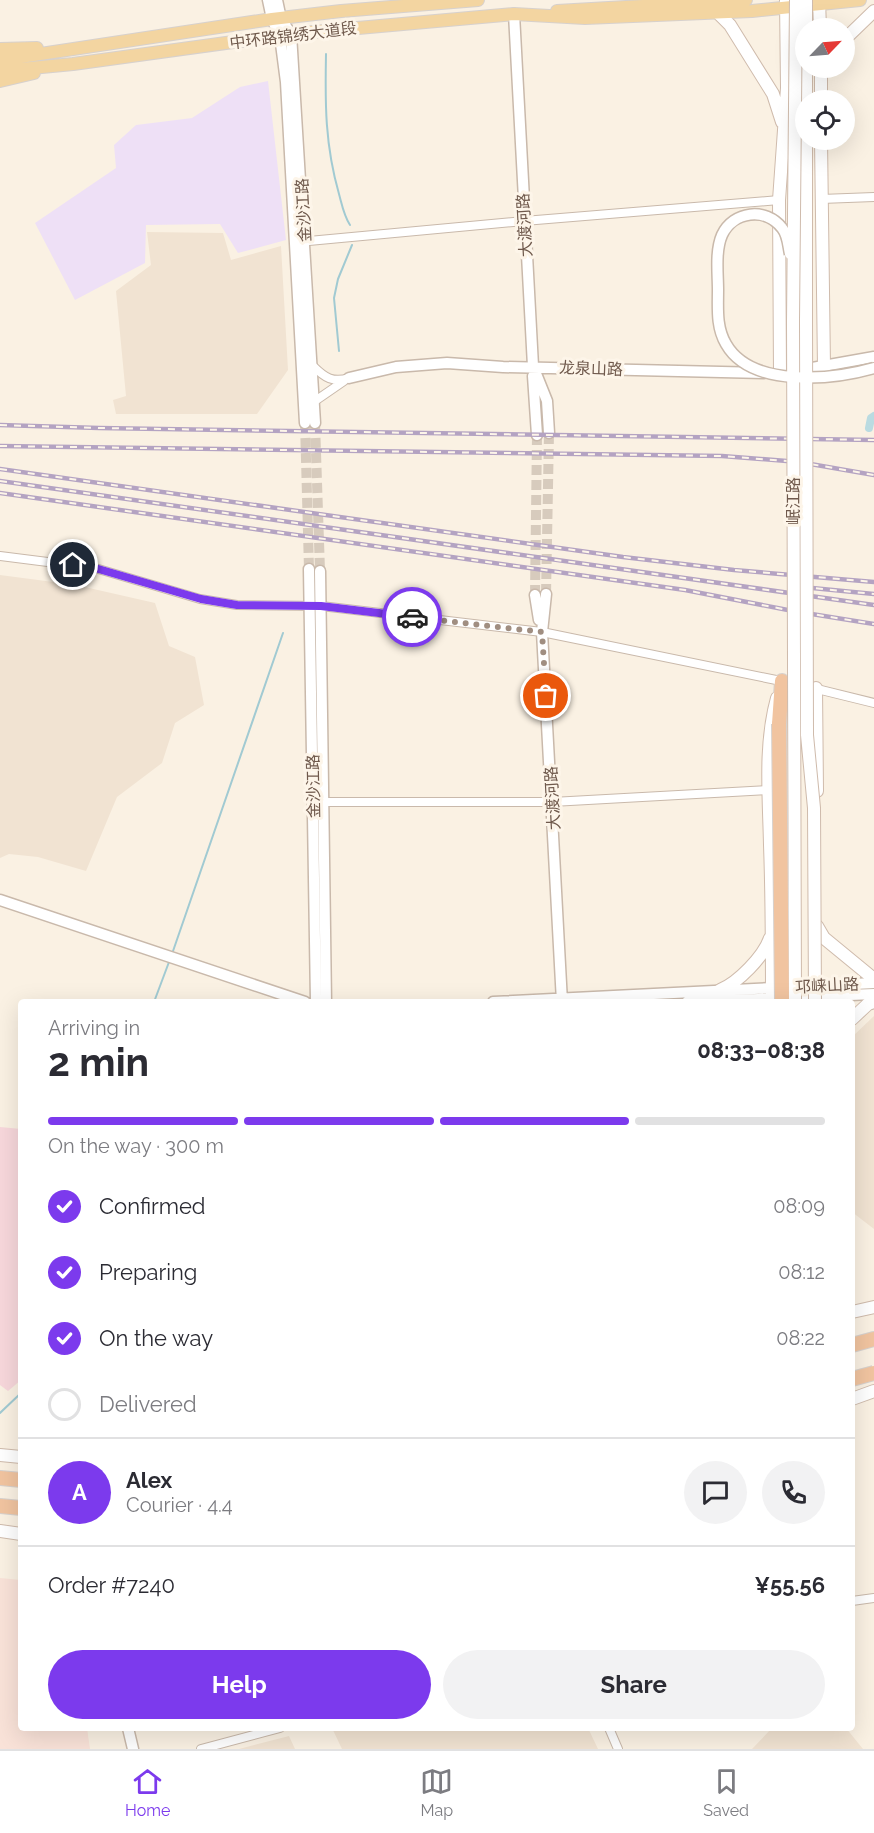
<!DOCTYPE html>
<meta charset="utf-8">
<style>
body{margin:0;font-family:Raleway,"Noto Sans SC",sans-serif;background:#f2f2f3;color:#2b2b33;height:100vh;display:flex;flex-direction:column;font-size:22px;white-space:nowrap}
*{box-sizing:border-box;margin:0}
p{font-size:20px;color:#7c7c81}
.icon{flex:none;width:33px;height:33px;fill:none;stroke:currentColor;stroke-width:2;stroke-linecap:round;stroke-linejoin:round}
.map{position:relative;flex:1;overflow:hidden}
.panel{position:absolute;left:18px;top:999px;width:837px;height:732px;display:flex;flex-direction:column;background:#fff;border-radius:6px;box-shadow:0 6px 24px #0002}
.panel>*{flex:none}
.needle{width:39px;rotate:65deg}
.fabs{position:absolute;left:795px;top:18px;display:grid;gap:12px}
.fabs a{display:grid;place-items:center;width:60px;height:60px;border-radius:50%;background:#fff;box-shadow:0 6px 24px #0002;font-size:30px}
.pin{position:absolute;display:grid;place-items:center;width:51px;height:51px;color:#fff;margin:-26px;border:3px solid #fff;border-radius:50%;box-shadow:0 2px 6px #0007}
.courier{position:absolute;display:grid;place-items:center;width:60px;height:60px;margin:-30px;border:4px solid #7c3aed;border-radius:50%;background:#fff;color:#222;box-shadow:0 2px 8px #0007}
.summary em{font-style:normal;font-weight:700}
.summary div{display:flex;flex-direction:column-reverse}
.summary{display:flex;align-items:center;justify-content:space-between;height:102px;padding:0 30px}
h1{font-size:39px;font-weight:700;line-height:45px}
.bar{display:grid;grid-template-columns:repeat(4,1fr);gap:9px 6px;align-content:center;height:72px;padding:0 30px}
.bar i{height:8px;border-radius:4px;background:#e1e1e2}
.bar .selected{background:#7c3aed}
.bar p{grid-column:span 4}
.line{display:flex;align-items:center;gap:15px;padding:0 30px;border-top:2px solid #e1e1e2}
.line div{flex:1}
.round{display:grid;place-items:center;flex:none;width:63px;height:63px;border-radius:32px;background:#f2f2f3}
ol{padding:0 30px;list-style:none}
li{display:flex;align-items:center;gap:18px;height:66px}
li p{margin-inline-start:auto}
li .icon{padding:6px;border-radius:50%;background:#7c3aed;color:#fff;stroke-width:4}
li:last-child{color:#7c7c81}
li i{width:33px;height:33px;border:3px solid #e1e1e2;border-radius:50%}
.primary-button{display:flex;gap:12px;margin-top:auto;padding:12px 30px}
.primary-button a{flex:1;height:69px;border-radius:36px;background:#7c3aed;color:#fff;font-size:24px;font-weight:700;line-height:69px;text-align:center}
.primary-button a+a{background:#f2f2f3;color:#2b2b33}
.dock{display:flex;justify-content:space-around;align-items:center;height:84px;border-top:2px solid #e1e1e2;background:#fff;font-size:16px;color:#7c7c81}
.dock a{display:grid;justify-items:center;gap:3px}
.dock .selected{color:#7c3aed}
.map>svg:first-child{display:block}
.residential{fill:#f1e3d2}
.commercial{fill:#f9e2d8}
.education{fill:#eee0f6}
.medical{fill:#f7d7db}
.lines{fill:none;stroke-linecap:round;stroke-linejoin:round}
.stream{stroke:#a1cad2;stroke-width:2}
.canal{stroke:#badbe1;stroke-width:8}
.tertiary-tunnel{stroke:#d7cbbd;stroke-width:10;stroke-dasharray:10 5;stroke-linecap:butt}
.minor-casing{stroke:#c9b9ab;stroke-width:10}
.tertiary-casing{stroke:#c9b9ab;stroke-width:13}
.secondary-casing{stroke:#cfbbac;stroke-width:14}
.primary-casing{stroke:#d7d1cd;stroke-width:14}
.trunk-casing{stroke:#d7d1cd;stroke-width:16}
.minor{stroke:#fff;stroke-width:8}
.tertiary{stroke:#fff;stroke-width:10}
.secondary{stroke:#fff;stroke-width:12}
.primary{stroke:#f3d5a1;stroke-width:12}
.trunk{stroke:#f1c4a0;stroke-width:14}
.rail-casing{stroke:#b4a3c2;stroke-width:4.5}
.rail{stroke:#fdf5e9;stroke-width:2;stroke-dasharray:7;stroke-linecap:butt}
.tertiary-bridge-casing{stroke:#c9b9ab;stroke-width:13;stroke-linecap:butt}
.secondary-bridge-casing{stroke:#cfbbac;stroke-width:14;stroke-linecap:butt}
.trunk-bridge-casing{stroke:#d7d1cd;stroke-width:16;stroke-linecap:butt}
.tertiary-bridge{stroke:#fff;stroke-width:10}
.secondary-bridge{stroke:#fff;stroke-width:12}
.trunk-bridge{stroke:#f1c4a0;stroke-width:14}
.done{stroke:#a08e81;stroke-width:6;stroke-dasharray:0 10.8}
.route{stroke:#7c3aed;stroke-width:8}
.labels{text-anchor:middle;stroke-width:6;stroke-linejoin:round;paint-order:stroke}
.street-label{font-size:16px;fill:#6f594c;stroke:#fdf5e9}
</style>
<div class="map">
<svg width="874" height="1749" viewBox="0 0 874 1749">
<rect width="100%" height="100%" fill="#faf1e3"/>
<path class="residential" d="M 147,232 L 223,233 L 231,260 L 281,246 L 288,370 L 257,414 L 116,414 L 113,400 L 126,396 L 116,291 L 151,265 Z
M 0,575 L 76,585 L 155,603 L 169,646 L 195,657 L 204,705 L 175,723 L 162,763 L 117,797 L 86,871 L 38,857 L 9,854 L 0,858 Z
M 874,1016 L 874,1229 L 852,1212 L 852,1037 Z
M 332,1728 L 588,1728 L 598,1749 L 342,1749 Z
M 772,1728 L 846,1728 L 863,1749 L 752,1749 Z
M 289,1736 L 295,1749 L 239,1749 Z"/>
<path class="commercial" d="M 0,1578 L 21,1580 L 21,1728 L 87,1728 L 90,1749 L 0,1749 Z"/>
<path class="education" d="M 268,81 L 286,240 L 238,253 L 220,224 L 146,225 L 145,263 L 75,300 L 35,223 L 116,168 L 114,145 L 136,125 L 192,118 L 240,87 Z"/>
<path class="medical" d="M 0,1127 L 21,1129 L 21,1380 L 8,1391 L 0,1385 Z"/>
<g class="lines">
<path class="stream" d="M 326,54 C 325,104 325,145 339,194 C 342,205 344,216 350,225
M 339,351 L 334,298 L 338,279 L 352,245
M 172,954 L 283,633
M 154,1002 L 169,962
M 0,1413 L 21,1393"/>
<path class="canal" d="M 869,428 L 871,418 L 874,416"/>
<path class="tertiary-tunnel" d="M 305,423 L 309,569
M 315,423 L 320,571
M 546,594 L 549,433
M 535,595 L 537,435"/>
<g class="minor-casing">
<path id="minor" d="M 821,199 L 874,197
M 298,242 L 524,221 L 779,200
M 313,366 C 325,378 333,383 349,378
M 315,401 L 344,381
M 0,556 L 95,568 L 200,599 L 237,605 L 321,606 L 542,632 L 786,682
M 813,688 L 874,703
M 320,802 L 552,802 L 769,790
M 852,1601 L 874,1598
M 609,1728 L 618,1749
M 201,1749 L 280,1728"/>
</g>
<g class="tertiary-casing">
<path id="tertiary" d="M 268,0 L 272,19 L 280,36 L 286,82 L 305,423
M 277,0 L 281,19 L 291,34 L 315,423
M 514,14 L 533,366 L 547,401 L 549,433
M 801,370 L 874,357
M 533,376 L 537,435
M 349,378 L 396,367 L 447,363 L 503,367 L 764,373
M 309,569 L 316,1002
M 320,571 L 326,1002
M 546,594 L 542,632 L 562,1002
M 535,595 L 539,620
M 0,900 L 305,1002
M 493,1002 L 874,983
M 687,1002 L 874,994
M 128,1728 L 133,1749"/>
</g>
<g class="secondary-casing">
<path id="secondary" d="M 819,0 L 820,28
M 718,13 L 730,25 L 773,94 L 782,122
M 844,40 L 874,11
M 821,68 L 821,100
M 806,100 L 806,68
M 806,117 L 806,320
M 821,140 L 824,367
M 780,373 L 779,200 L 787,88 L 786,0
M 816,688 L 817,791
M 817,926 L 824,938 L 874,979
M 720,990 C 738,983 764,956 770,938
M 721,1000 L 724,1002
M 772,1002 C 772,950 772,897 770,845 C 769,796 764,745 777,698
M 852,1019 L 868,1004 L 874,1002
M 852,1312 L 874,1307
M 852,1399 L 874,1391
M 0,1455 L 21,1457
M 0,1531 L 21,1534"/>
</g>
<g class="primary-casing">
<path id="primary" d="M 557,11 L 746,0
M 0,49 L 37,48
M 0,60 L 272,19 L 341,11 L 478,0
M 0,71 L 73,64 L 291,34 L 514,14 L 585,18 L 752,11 L 860,0
M 0,81 L 34,73"/>
</g>
<g class="trunk-casing">
<path id="trunk" d="M 779,724 L 782,681
M 852,1345 L 874,1339
M 0,1478 L 21,1480
M 0,1506 L 21,1508"/>
</g>
<use href="#minor" class="minor"/>
<use href="#tertiary" class="tertiary"/>
<use href="#secondary" class="secondary"/>
<use href="#primary" class="primary"/>
<use href="#trunk" class="trunk"/>
<g class="rail-casing">
<path id="rail" d="M 0,425 L 99,428 L 874,440
M 0,446 L 722,456 L 799,462 L 874,475
M 0,469 L 623,557 L 734,570 L 874,582
M 0,481 L 874,605
M 0,493 L 685,590 L 793,611 L 874,624
M 802,587 L 874,594"/>
</g>
<use href="#rail" class="rail"/>
<g class="tertiary-bridge-casing">
<path id="tertiary-bridge" d="M 790,254 C 788,245 788,235 782,228 C 766,207 733,211 722,235 C 715,251 718,274 718,290 C 718,308 716,327 726,344 C 751,388 832,380 874,368"/>
</g>
<g class="secondary-bridge-casing">
<path id="secondary-bridge" d="M 806,0 L 806,28
M 806,320 L 807,735 L 814,808 L 815,1002
M 795,1002 L 793,321 L 796,0"/>
</g>
<g class="trunk-bridge-casing">
<path id="trunk-bridge" d="M 779,724 L 782,1002
M 852,1379 L 874,1373"/>
</g>
<use href="#tertiary-bridge" class="tertiary-bridge"/>
<use href="#secondary-bridge" class="secondary-bridge"/>
<use href="#trunk-bridge" class="trunk-bridge"/>
</g>
<g class="lines">
<path class="done" d="M 412,617 L 542,632 L 546,696"/>
<path class="route" d="M 73,565 L 95,568 L 201,599 L 237,605 L 321,606 L 412,617"/>
</g>
<g class="labels">
<g class="street-label">
<text transform="translate(293 35) rotate(-7)" y="6">中环路锦绣大道段</text>
<text transform="translate(303 210) rotate(-93)" y="6">金沙江路</text>
<text transform="translate(524 225) rotate(-93)" y="6">大渡河路</text>
<text transform="translate(591 368) rotate(2)" y="6">龙泉山路</text>
<text transform="translate(793 501) rotate(-90)" y="6">岷江路</text>
<text transform="translate(313 786) rotate(-91)" y="6">金沙江路</text>
<text transform="translate(552 798) rotate(-93)" y="6">大渡河路</text>
<text transform="translate(827 985) rotate(-3)" y="6">邛崃山路</text>
</g>
</g>
</svg>
<div class="fabs">
<a><svg class="needle" viewBox="-14 -14 28 28"><path d="M0-13l5 13h-10z" fill="#e53935"/><path d="M0 13l5-13h-10z" fill="#7c7c81"/></svg></a>
<a><svg class="icon" aria-label="locate" viewBox="0 0 24 24"><circle cx="12" cy="12" r="6"/><path d="M12 2v4M12 18v4M2 12h4M18 12h4"/></svg></a>
</div>
<div class="pin" style="left:546px;top:696px;background:#ea580c"><svg class="icon" aria-label="bag" viewBox="0 0 24 24"><path d="M5 8h14l-1 12H6zM9 8a3 3 0 0 1 6 0"/></svg></div>
<div class="pin" style="left:73px;top:565px;background:#1f2937"><svg class="icon" aria-label="home" viewBox="0 0 24 24"><path d="M3 11l9-7 9 7M6 9v11h12V9"/></svg></div>
<div class="courier" style="left:412px;top:617px"><svg class="icon" aria-label="car" viewBox="0 0 24 24"><path d="M5 17H2v-5l4-1 3-4h7l3 4 3 1v5h-3M9 17h6M6 11h13"/><circle cx="7" cy="17" r="2"/><circle cx="17" cy="17" r="2"/></svg></div>
<section class="panel">
<div class="summary"><div><h1>2 min</h1><p>Arriving in</p></div><em>08:33–08:38</em></div>
<div class="bar"><i class="selected"></i><i class="selected"></i><i class="selected"></i><i></i><p>On the way · 300 m</p></div>
<ol>
<li><svg class="icon" aria-label="check" viewBox="0 0 24 24"><path d="M5 12l5 5 9-10"/></svg>Confirmed<p>08:09</p></li>
<li><svg class="icon" aria-label="check" viewBox="0 0 24 24"><path d="M5 12l5 5 9-10"/></svg>Preparing<p>08:12</p></li>
<li><svg class="icon" aria-label="check" viewBox="0 0 24 24"><path d="M5 12l5 5 9-10"/></svg>On the way<p>08:22</p></li>
<li><i></i>Delivered</li>
</ol>
<div class="line" style="height:108px"><b class="round" style="background:#7c3aed;color:#fff">A</b><div><b>Alex</b><p>Courier · 4.4</p></div><a class="round"><svg class="icon" aria-label="chat" viewBox="0 0 24 24"><path d="M4 5h16v11H9l-5 4z"/></svg></a><a class="round"><svg class="icon" aria-label="phone" viewBox="0 0 24 24"><path d="M5 4h4l2 5-3 2q2 4 5 5l2-3 5 2v4C11 20 4 13 5 4z"/></svg></a></div>
<div class="line" style="height:78px"><div>Order #7240</div><b>¥55.56</b></div>
<div class="primary-button"><a>Help</a><a>Share</a></div>
</section>
</div>
<nav class="dock">
<a class="selected"><svg class="icon" aria-label="home" viewBox="0 0 24 24"><path d="M3 11l9-7 9 7M6 9v11h12V9"/></svg>Home</a>
<a><svg class="icon" aria-label="map" viewBox="0 0 24 24"><path d="M3 6l6-2 6 2 6-2v14l-6 2-6-2-6 2zM9 4v14M15 6v14"/></svg>Map</a>
<a><svg class="icon" aria-label="saved" viewBox="0 0 24 24"><path d="M7 4h10v16l-5-4-5 4z"/></svg>Saved</a>
</nav>
